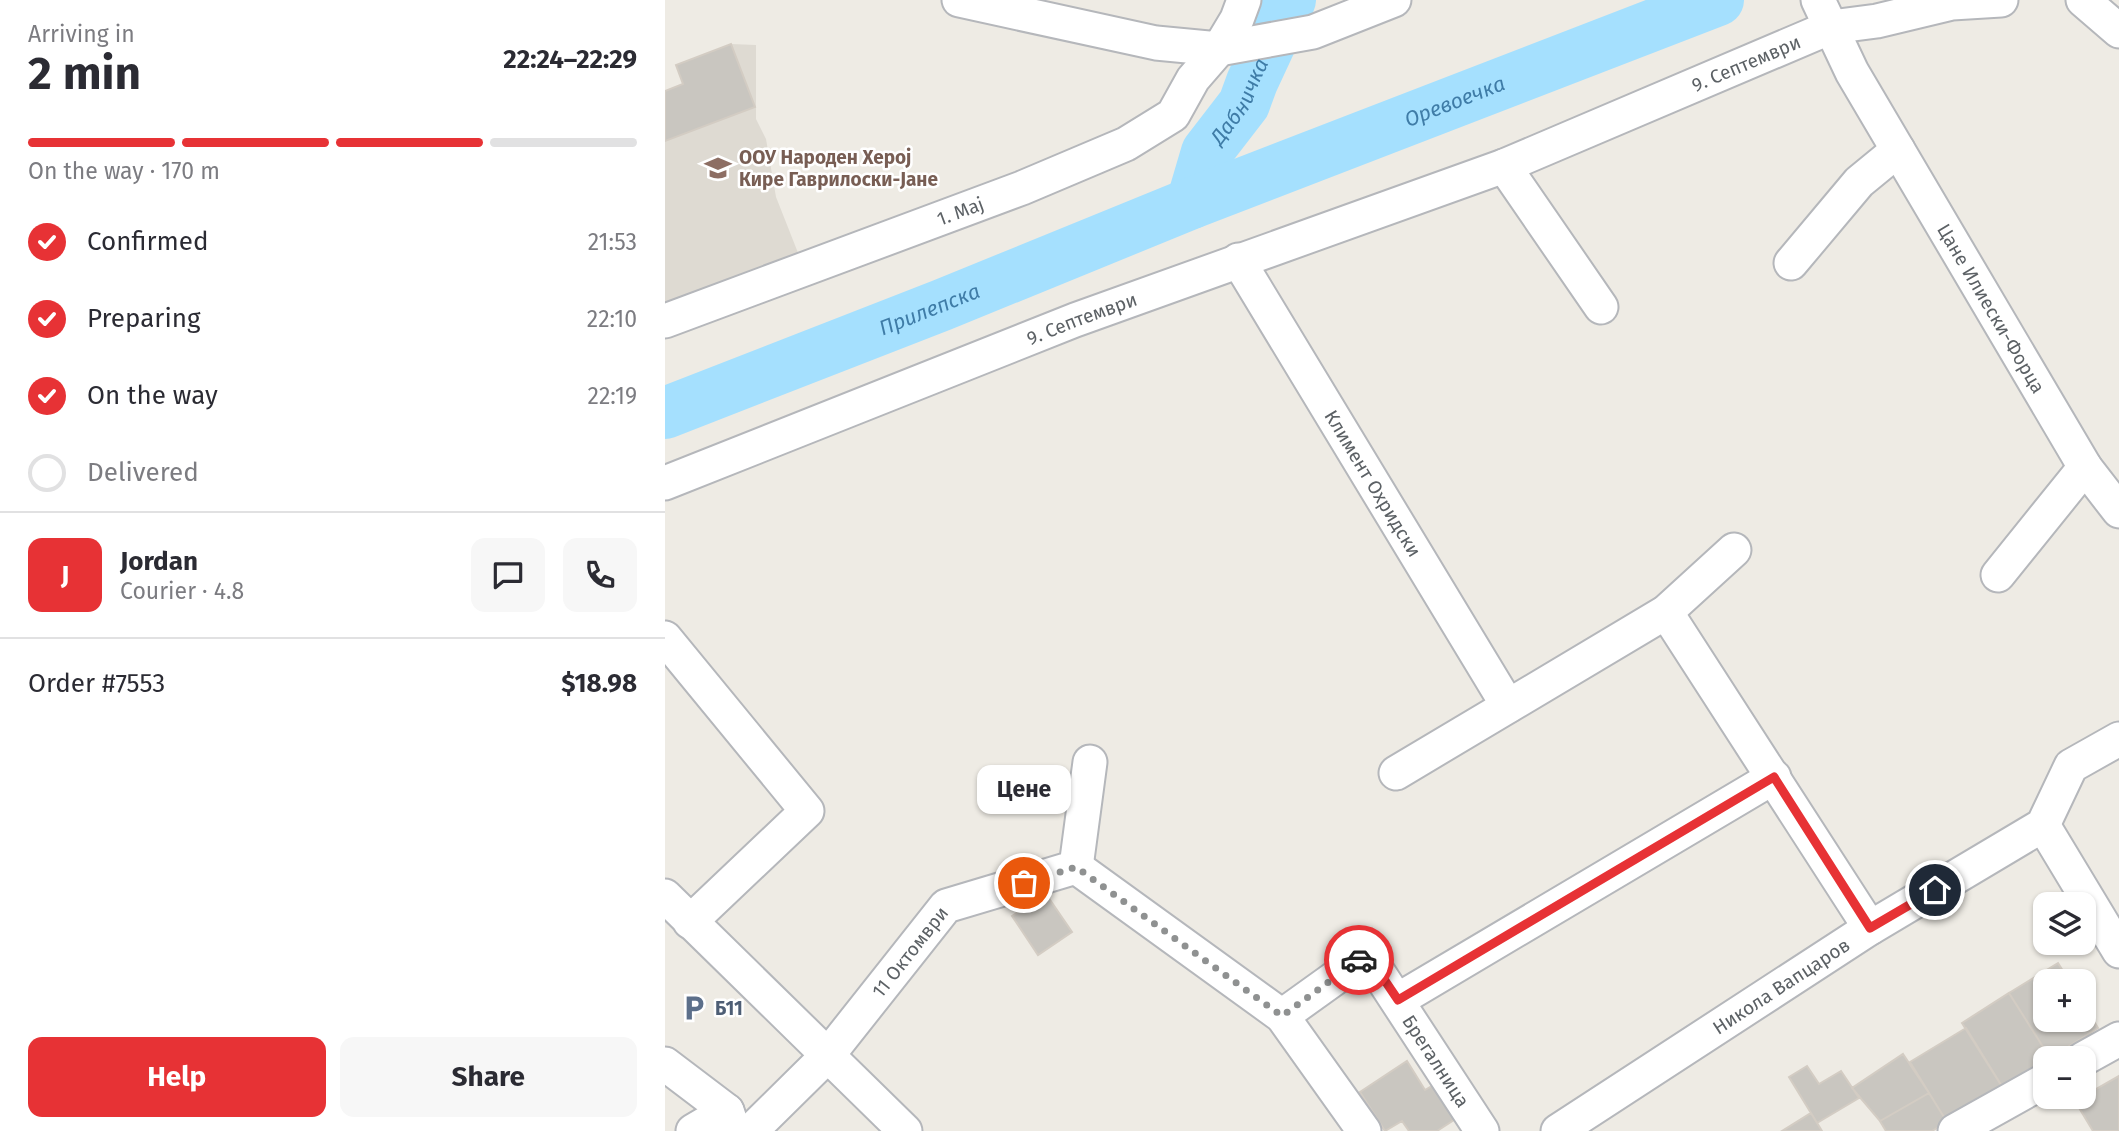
<!DOCTYPE html>
<meta charset="utf-8">
<style>
body{margin:0;font-family:"Fira Sans",sans-serif;background:#f7f7f7;color:#2b2b33;height:100vh;display:flex;flex-direction:column;font-size:26px;white-space:nowrap}
*{box-sizing:border-box;margin:0}
p{font-size:23px;color:#7c7c81}
.icon{flex:none;width:38px;height:38px;fill:none;stroke:currentColor;stroke-width:2;stroke-linecap:round;stroke-linejoin:round}
.map{position:relative;flex:1;overflow:hidden}
.drawer{display:flex;flex-direction:column;background:#fff;width:665px}
.drawer>*{flex:none}
.controls{position:absolute;left:1368px;top:892px;display:grid;gap:14px}
.controls a{display:grid;place-items:center;width:63px;height:63px;border-radius:14px;background:#fff;box-shadow:0 2px 5px #0004;font-size:35px}
.pin{position:absolute;display:grid;place-items:center;width:60px;height:60px;color:#fff;margin:-30px;border:4px solid #fff;border-radius:50%;box-shadow:0 2px 7px #0007}
.courier{position:absolute;display:grid;place-items:center;width:70px;height:70px;margin:-35px;border:5px solid #e73235;border-radius:50%;background:#fff;color:#222;box-shadow:0 2px 9px #0007}
.bubble{position:absolute;height:49px;border-radius:14px;background:#fff;box-shadow:0 2px 5px #0004;font-size:23px;font-weight:700;line-height:49px;text-align:center}
.headline em{font-style:normal;font-weight:700}
.headline div{display:flex;flex-direction:column-reverse}
.headline{display:flex;align-items:center;justify-content:space-between;height:119px;padding:0 28px}
h1{font-size:46px;font-weight:700;line-height:52px}
.bar{display:grid;grid-template-columns:repeat(4,1fr);gap:10px 7px;align-content:center;height:84px;padding:0 28px}
.bar i{height:9px;border-radius:5px;background:#e1e1e2}
.bar .current{background:#e73235}
.bar p{grid-column:span 4}
.line{display:flex;align-items:center;gap:18px;padding:0 28px;border-top:2px solid #e1e1e2}
.line div{flex:1}
.round{display:grid;place-items:center;flex:none;width:74px;height:74px;border-radius:14px;background:#f7f7f7}
ol{padding:0 28px;list-style:none}
li{display:flex;align-items:center;gap:21px;height:77px}
li p{margin-inline-start:auto}
li .icon{padding:7px;border-radius:50%;background:#e73235;color:#fff;stroke-width:4}
li:last-child{color:#7c7c81}
li i{width:38px;height:38px;border:4px solid #e1e1e2;border-radius:50%}
.cta{display:flex;gap:14px;margin-top:auto;padding:14px 28px}
.cta a{flex:1;height:80px;border-radius:14px;background:#e73235;color:#fff;font-size:28px;font-weight:700;line-height:80px;text-align:center}
.cta a+a{background:#f7f7f7;color:#2b2b33}
main{display:flex;flex:1;min-height:0}
.map>svg:first-child{display:block}
.education{fill:#dedad2}
.lines{fill:none;stroke-linecap:round;stroke-linejoin:round}
.river{stroke:#a5e0fe;stroke-width:52}
.building{fill:#c9c6c0;stroke:#d3ccc3;stroke-width:2}
.minor-casing{stroke:#b5b7bb;stroke-width:37}
.minor{stroke:#fff;stroke-width:33}
.done{stroke:#8f9191;stroke-width:7;stroke-dasharray:0 12.6}
.route{stroke:#e73235;stroke-width:9}
.labels{text-anchor:middle;stroke-width:5;stroke-linejoin:round;paint-order:stroke}
.street-label{font-size:19px;fill:#5c6165;stroke:#fff}
.education-label{font-size:19px;font-weight:bold;fill:#785e54;stroke:#fff;text-anchor:start}
.service-label{font-size:19px;font-weight:bold;fill:#4e5e75;stroke:#fff;text-anchor:start}
.water-label{font-size:21px;font-style:italic;fill:#3f7ca7;stroke:#fff}
</style>
<main>
<section class="drawer">
<div class="headline"><div><h1>2 min</h1><p>Arriving in</p></div><em>22:24–22:29</em></div>
<div class="bar"><i class="current"></i><i class="current"></i><i class="current"></i><i></i><p>On the way · 170 m</p></div>
<ol>
<li><svg class="icon" aria-label="check" viewBox="0 0 24 24"><path d="M5 12l5 5 9-10"/></svg>Confirmed<p>21:53</p></li>
<li><svg class="icon" aria-label="check" viewBox="0 0 24 24"><path d="M5 12l5 5 9-10"/></svg>Preparing<p>22:10</p></li>
<li><svg class="icon" aria-label="check" viewBox="0 0 24 24"><path d="M5 12l5 5 9-10"/></svg>On the way<p>22:19</p></li>
<li><i></i>Delivered</li>
</ol>
<div class="line" style="height:126px"><b class="round" style="background:#e73235;color:#fff">J</b><div><b>Jordan</b><p>Courier · 4.8</p></div><a class="round"><svg class="icon" aria-label="chat" viewBox="0 0 24 24"><path d="M4 5h16v11H9l-5 4z"/></svg></a><a class="round"><svg class="icon" aria-label="phone" viewBox="0 0 24 24"><path d="M5 4h4l2 5-3 2q2 4 5 5l2-3 5 2v4C11 20 4 13 5 4z"/></svg></a></div>
<div class="line" style="height:91px"><div>Order #7553</div><b>$18.98</b></div>
<div class="cta"><a>Help</a><a>Share</a></div>
</section>
<div class="map">
<svg width="1454" height="1131" viewBox="0 0 1454 1131">
<rect width="100%" height="100%" fill="#eeebe4"/>
<path class="education" d="M 66,44 L 91,45 L 91,119 L 101,139 L 111,197 L 139,268 L 0,321 L 0,91 L 18,84 L 11,65 Z"/>
<g class="lines">
<g class="river">
<path id="s1" d="M 527,203 L 542,152 L 579,104 L 587,82 L 625,0"/>
<path id="s2" d="M 0,413 L 277,305 L 527,203 L 1053,0"/>
</g>
</g>
<path class="building" d="M 66,44 L 90,107 L 0,141 L 0,91 L 18,84 L 11,65 Z
M 381,894 L 407,932 L 373,955 L 347,916 Z
M 1393,963 L 1405,982 L 1381,982 L 1381,1020 L 1419,1020 L 1419,1005 L 1433,1028 L 1385,1058 L 1344,993 Z
M 1344,993 L 1385,1058 L 1338,1088 L 1297,1023 Z
M 1301,1028 L 1338,1088 L 1282,1122 L 1245,1062 Z
M 1238,1054 L 1264,1093 L 1215,1121 L 1187,1088 Z
M 742,1061 L 760,1090 L 770,1084 L 792,1118 L 772,1131 L 744,1131 L 737,1121 L 720,1131 L 695,1092 Z
M 1142,1066 L 1154,1084 L 1176,1071 L 1194,1098 L 1152,1123 L 1124,1077 Z
M 1454,1076 L 1454,1131 L 1428,1131 L 1410,1101 Z
M 1264,1093 L 1282,1122 L 1267,1131 L 1221,1131 L 1215,1121 Z
M 1146,1113 L 1157,1131 L 1117,1131 Z"/>
<g class="lines">
<g class="minor-casing">
<g id="minor">
<path d="M 294,0 L 491,43 L 554,49 L 648,32 L 729,0"/>
<path id="s3" d="M 1153,0 L 1187,72 L 1420,467 L 1454,511"/>
<path d="M 1418,0 L 1454,31"/>
<path d="M 839,166 L 936,307"/>
<path id="s4" d="M 573,260 L 843,706"/>
<path d="M 1126,263 L 1194,182 L 1233,150"/>
<path id="s5" d="M 0,321 L 357,188 L 461,144 L 508,115 L 528,79 L 554,49 L 572,19 L 579,0"/>
<path id="s6" d="M 0,483 L 410,320 L 839,166 L 1166,27 L 1212,21 L 1287,3 L 1336,0"/>
<path d="M 1333,575 L 1420,467"/>
<path d="M 1001,612 L 1205,928"/>
<path d="M 0,638 L 142,811 L 25,922"/>
<path d="M 731,773 L 1001,612 L 1069,550"/>
<path d="M 1378,825 L 1454,951"/>
<path d="M 411,867 L 617,1016 L 699,1131"/>
<path d="M 0,896 L 240,1131"/>
<path d="M 733,1000 L 1109,777"/>
<path id="s7" d="M 617,1016 L 702,955 L 817,1131"/>
<path d="M 1418,1059 L 1454,1039"/>
<path d="M 0,1064 L 62,1111 L 69,1131"/>
<path d="M 28,1131 L 62,1111"/>
<path id="s8" d="M 86,1131 L 163,1055 L 281,906 L 411,867 L 425,762"/>
<path id="s9" d="M 893,1131 L 1205,928 L 1378,825 L 1406,766 L 1454,739"/>
<path d="M 1290,1131 L 1381,1080"/>
</g>
</g>
<use href="#minor" class="minor"/>
</g>
<g class="lines">
<path class="done" d="M 359,883 L 411,867 L 617,1016 L 694,960"/>
<path class="route" d="M 694,960 L 702,954 L 733,1000 L 1109,777 L 1205,928 L 1270,890"/>
</g>
<defs>
<g id="school-bare" transform="scale(2.1)"><path d="M0-5L7-2L0 1L-7-2ZM-4 1L0 2.5L4 1V4Q0 6-4 4Z" fill="#8d6e63" stroke="#fff" stroke-width="2.5" paint-order="stroke"/></g>
<g id="parking-bare" transform="scale(2.1)"><path d="M-3.5-5.5H1a3.5 3.5 0 0 1 0 7H-1V5.5H-3.5ZM-1-3.4V-.6H.8a1.4 1.4 0 0 0 0-2.8Z" fill="#5c6f8a" stroke="#fff" stroke-width="2.5" paint-order="stroke"/></g>
</defs>
<g fill-rule="evenodd">
<use href="#school-bare" x="53" y="168"/>
<use href="#parking-bare" x="29" y="1008"/>
</g>
<g class="labels">
<g class="street-label">
<text dy="7" stroke="none"><textPath href="#s6" startOffset="1160">9. Септември</textPath></text>
<text dy="7" stroke="none"><textPath href="#s5" startOffset="315">1. Мај</textPath></text>
<text dy="7" stroke="none"><textPath href="#s3" startOffset="354">Цане Илиески-Форца</textPath></text>
<text dy="7" stroke="none"><textPath href="#s6" startOffset="448">9. Септември</textPath></text>
<text dy="7" stroke="none"><textPath href="#s4" startOffset="261">Климент Охридски</textPath></text>
<text dy="7" stroke="none"><textPath href="#s8" startOffset="240">11 Октомври</textPath></text>
<text dy="7" stroke="none"><textPath href="#s9" startOffset="266">Никола Вапцаров</textPath></text>
<text dy="7" stroke="none"><textPath href="#s7" startOffset="231">Брегалница</textPath></text>
</g>
<g class="education-label">
<text x="74" y="164">ООУ Народен Херој<tspan x="74" dy="22">Кире Гаврилоски-Јане</tspan></text>
</g>
<g class="service-label">
<text x="50" y="1015">Б11</text>
</g>
<g class="water-label">
<text dy="7" stroke="none"><textPath href="#s1" startOffset="114">Дабничка</textPath></text>
<text dy="7" stroke="none"><textPath href="#s2" startOffset="849">Оревоечка</textPath></text>
<text dy="7" stroke="none"><textPath href="#s2" startOffset="284">Прилепска</textPath></text>
</g>
</g>
</svg>
<div class="controls">
<a><svg class="icon" aria-label="layers" viewBox="0 0 24 24"><path d="M12 4l9 5-9 5-9-5zM3 14l9 5 9-5"/></svg></a>
<a>+</a>
<a>−</a>
</div>
<div class="pin" style="left:359px;top:883px;background:#ea580c"><svg class="icon" aria-label="bag" viewBox="0 0 24 24"><path d="M5 8h14l-1 12H6zM9 8a3 3 0 0 1 6 0"/></svg></div>
<div class="pin" style="left:1270px;top:890px;background:#1f2937"><svg class="icon" aria-label="home" viewBox="0 0 24 24"><path d="M3 11l9-7 9 7M6 9v11h12V9"/></svg></div>
<div class="courier" style="left:694px;top:960px"><svg class="icon" aria-label="car" viewBox="0 0 24 24"><path d="M5 17H2v-5l4-1 3-4h7l3 4 3 1v5h-3M9 17h6M6 11h13"/><circle cx="7" cy="17" r="2"/><circle cx="17" cy="17" r="2"/></svg></div>
<div class="bubble" style="left:312px;top:765px;width:94px">Цене</div>
</div>
</main>
